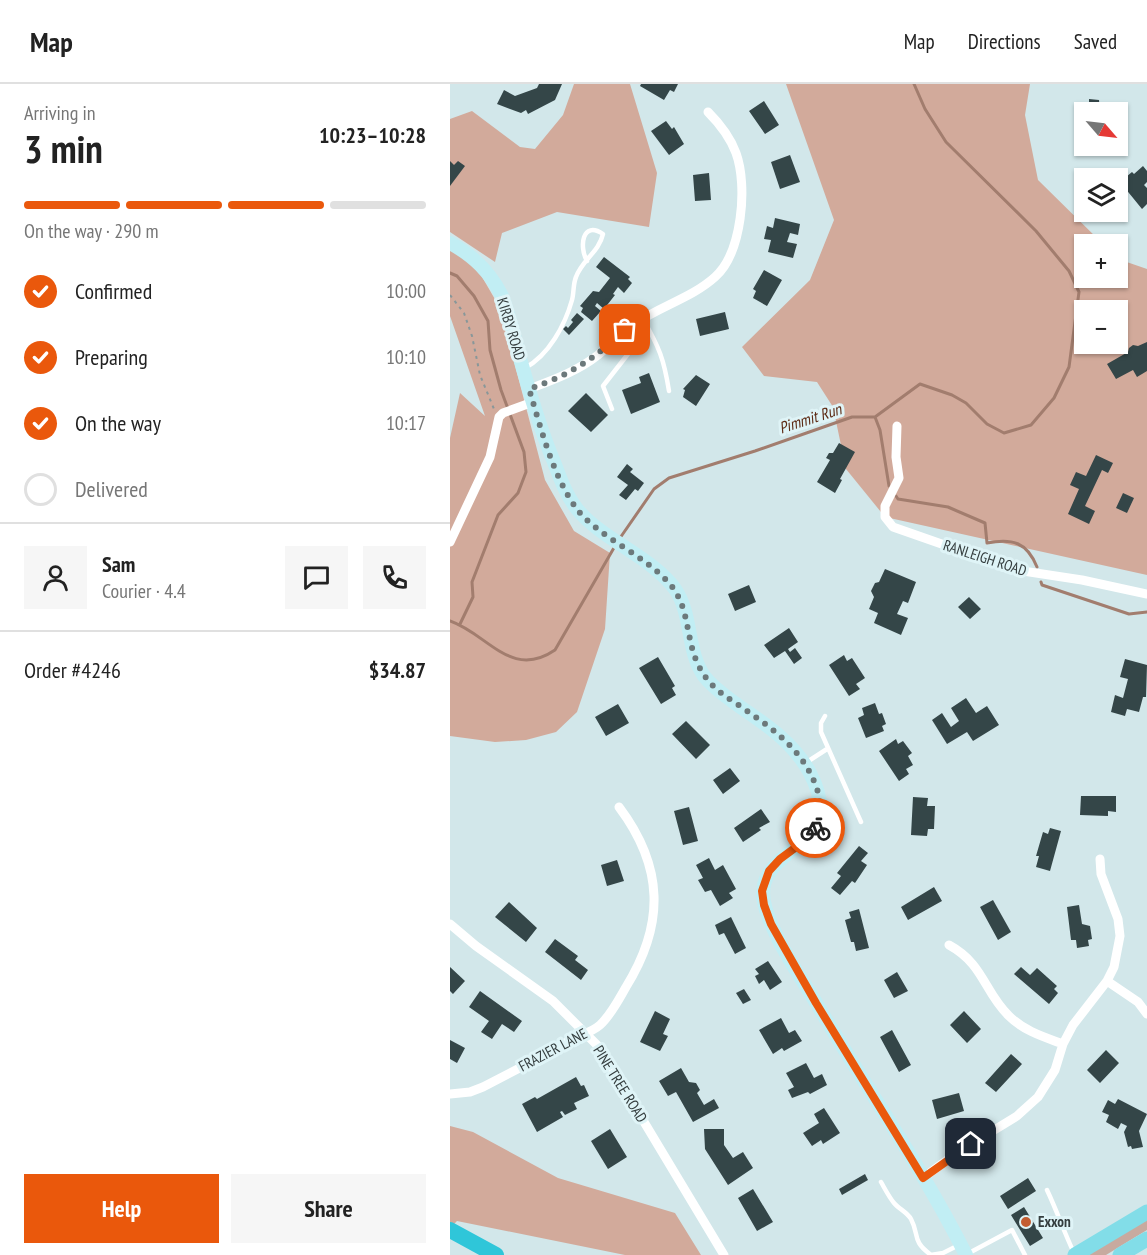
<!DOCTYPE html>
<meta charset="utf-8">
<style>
body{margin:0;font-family:"PT Sans Narrow",sans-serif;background:#f6f6f6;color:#222;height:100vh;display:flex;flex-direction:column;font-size:22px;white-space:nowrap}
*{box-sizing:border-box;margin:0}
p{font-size:20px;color:#767676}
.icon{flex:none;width:33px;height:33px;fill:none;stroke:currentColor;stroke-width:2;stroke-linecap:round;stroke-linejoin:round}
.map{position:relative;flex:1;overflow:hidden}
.details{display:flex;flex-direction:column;background:#fff;width:450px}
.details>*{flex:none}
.needle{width:39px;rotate:118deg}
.buttons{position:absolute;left:624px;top:18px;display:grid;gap:12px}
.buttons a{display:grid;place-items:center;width:54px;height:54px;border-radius:0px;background:#fff;box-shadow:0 2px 4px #0004;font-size:30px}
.pin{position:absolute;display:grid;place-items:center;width:51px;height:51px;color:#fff;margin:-26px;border-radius:12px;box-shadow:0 3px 9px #0006}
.courier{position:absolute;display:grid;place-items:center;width:60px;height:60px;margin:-30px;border:4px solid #ea580c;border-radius:50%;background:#fff;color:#222;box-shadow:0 2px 8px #0007}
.summary em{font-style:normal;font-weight:600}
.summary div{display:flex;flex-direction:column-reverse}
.summary{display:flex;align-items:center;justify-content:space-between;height:102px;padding:0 24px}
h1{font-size:39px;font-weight:600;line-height:45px}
.bar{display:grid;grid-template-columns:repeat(4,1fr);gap:9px 6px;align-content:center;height:72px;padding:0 24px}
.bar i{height:8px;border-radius:4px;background:#e0e0e0}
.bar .on{background:#ea580c}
.bar p{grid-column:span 4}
.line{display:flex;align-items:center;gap:15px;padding:0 24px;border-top:2px solid #e0e0e0}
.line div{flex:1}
.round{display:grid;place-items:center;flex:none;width:63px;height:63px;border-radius:0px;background:#f6f6f6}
ol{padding:0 24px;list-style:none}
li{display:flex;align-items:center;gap:18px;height:66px}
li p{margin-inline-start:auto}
li .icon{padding:6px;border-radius:50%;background:#ea580c;color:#fff;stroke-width:4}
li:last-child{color:#767676}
li i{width:33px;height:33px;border:3px solid #e0e0e0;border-radius:50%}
.primary-button{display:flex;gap:12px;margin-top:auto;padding:12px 24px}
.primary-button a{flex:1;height:69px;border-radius:0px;background:#ea580c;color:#fff;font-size:24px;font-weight:600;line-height:69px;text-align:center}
.primary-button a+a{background:#f6f6f6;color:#222}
header{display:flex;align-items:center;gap:36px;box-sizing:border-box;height:84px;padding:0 30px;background:#fff;border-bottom:2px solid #e0e0e0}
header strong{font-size:28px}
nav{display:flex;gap:33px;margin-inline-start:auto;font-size:21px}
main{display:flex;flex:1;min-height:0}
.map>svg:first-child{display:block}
.green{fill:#c8aa9f}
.forest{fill:#d2aa9b;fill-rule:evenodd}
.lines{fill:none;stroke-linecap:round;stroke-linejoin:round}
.stream{stroke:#a27d6e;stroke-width:3}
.building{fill:#344648}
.path{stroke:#889799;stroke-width:2;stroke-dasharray:3 4.5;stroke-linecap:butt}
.lane{stroke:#fff;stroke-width:4.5}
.street{stroke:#fff;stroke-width:9}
.secondary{stroke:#c1eef4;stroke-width:14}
.primary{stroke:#82dde8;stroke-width:15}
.highway{stroke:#2fc6d9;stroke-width:16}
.done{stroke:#6c797b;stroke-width:6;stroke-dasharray:0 10.8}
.route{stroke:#ea580c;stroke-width:8}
.poi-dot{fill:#c35c30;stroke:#dff4f7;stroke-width:2}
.labels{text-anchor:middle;stroke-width:6;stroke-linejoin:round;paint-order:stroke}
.street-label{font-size:15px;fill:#353e3f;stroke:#dff4f7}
.poi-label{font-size:15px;font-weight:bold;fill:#353e3f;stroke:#dff4f7;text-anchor:start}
.water-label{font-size:16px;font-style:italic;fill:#5d2b15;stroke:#dff4f7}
</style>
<header>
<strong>Map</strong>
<nav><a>Map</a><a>Directions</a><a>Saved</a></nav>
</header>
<main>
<section class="details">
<div class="summary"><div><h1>3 min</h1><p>Arriving in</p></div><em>10:23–10:28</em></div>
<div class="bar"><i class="on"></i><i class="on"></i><i class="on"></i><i></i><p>On the way · 290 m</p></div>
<ol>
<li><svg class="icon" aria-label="check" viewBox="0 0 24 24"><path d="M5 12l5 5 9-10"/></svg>Confirmed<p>10:00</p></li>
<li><svg class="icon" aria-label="check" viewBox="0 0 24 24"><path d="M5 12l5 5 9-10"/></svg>Preparing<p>10:10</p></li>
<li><svg class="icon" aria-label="check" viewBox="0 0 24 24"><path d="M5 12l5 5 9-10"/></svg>On the way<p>10:17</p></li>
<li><i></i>Delivered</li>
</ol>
<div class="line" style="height:108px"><a class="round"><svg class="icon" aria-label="person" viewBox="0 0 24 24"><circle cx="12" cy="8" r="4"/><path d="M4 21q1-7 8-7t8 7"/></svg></a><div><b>Sam</b><p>Courier · 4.4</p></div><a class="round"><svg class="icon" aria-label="chat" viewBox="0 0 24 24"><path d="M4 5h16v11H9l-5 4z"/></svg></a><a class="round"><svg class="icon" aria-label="phone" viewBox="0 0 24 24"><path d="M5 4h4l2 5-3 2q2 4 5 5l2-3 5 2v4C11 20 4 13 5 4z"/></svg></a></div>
<div class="line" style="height:78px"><div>Order #4246</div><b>$34.87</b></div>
<div class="primary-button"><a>Help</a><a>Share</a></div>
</section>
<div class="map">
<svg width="697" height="1171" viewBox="0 0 697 1171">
<rect width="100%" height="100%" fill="#d2e7ea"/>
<path class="green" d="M 697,1132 L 697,1146 L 656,1171 L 633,1171 Z"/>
<path class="forest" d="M 124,0 L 180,0 L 207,89 L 199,143 L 107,128 L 52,149 L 45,178 L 0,148 L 0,35 L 22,27 L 70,63 L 85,65 L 113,31 Z
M 336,0 L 580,0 L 575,31 L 588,96 L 653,160 L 634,160 L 634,194 L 668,194 L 668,175 L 697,185 L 697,491 L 435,433 L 396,385 L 383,323 L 367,298 L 314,292 L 292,263 L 360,196 L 384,136 ZM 634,226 L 668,226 L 668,260 L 634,260 Z
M 0,164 L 24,179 L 50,224 L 95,396 L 124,447 L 160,469 L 155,545 L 127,628 L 106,648 L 76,656 L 45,658 L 0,652 L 0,354 L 10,309 L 35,332 L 0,232 Z
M 0,1042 L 23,1048 L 108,1094 L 225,1129 L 251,1171 L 175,1171 L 7,1137 L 0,1144 Z"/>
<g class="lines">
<path class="stream" d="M 0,189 L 7,192 L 24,212 L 38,237 L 40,266 L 51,306 L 74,368 L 76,388 L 68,409 L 48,431 L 22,498 L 23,513 L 10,540
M 425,333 L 430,346 L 439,402
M 446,412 L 448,415 L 498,423 L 535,439 L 537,459 C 562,454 577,458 587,483
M 170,454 L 204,405 L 219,394 L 305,367 L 402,333 L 425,333 L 470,300 L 502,311 L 516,319 L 537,340 L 554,349 L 581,341 L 604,314 L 619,283 L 629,208 L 619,187 L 586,147 L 496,58 L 475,25 L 464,0
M 591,498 L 592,501 L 679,530 L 697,528
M 0,537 C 38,550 61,596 105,566 L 165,462"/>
</g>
<path class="building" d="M 89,0 L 112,0 L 105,16 L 78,30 L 76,26 L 71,29 L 47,20 L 54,6 L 65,12 L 87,4 Z
M 191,0 L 228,0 L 224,8 L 220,6 L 214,16 L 190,2 Z
M 639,15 L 649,16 L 650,28 L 642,28 L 642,23 L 639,22 Z
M 314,17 L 329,41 L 315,50 L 299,27 Z
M 216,37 L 222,45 L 224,43 L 234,60 L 219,71 L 201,47 Z
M 340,71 L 350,98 L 330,105 L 321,78 Z
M 0,77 L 4,81 L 8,77 L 15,82 L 0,102 Z
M 693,82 L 697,87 L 697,98 L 694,101 L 697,104 L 697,120 L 692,125 L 670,98 L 682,88 L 684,90 Z
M 259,89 L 261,116 L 245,117 L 243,91 Z
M 325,134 L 350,140 L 348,151 L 340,149 L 337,158 L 347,160 L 343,174 L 318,168 L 321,156 L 314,155 L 317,142 L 323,144 Z
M 154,173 L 180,193 L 178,195 L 182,199 L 174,209 L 168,203 L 163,210 L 165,211 L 154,225 L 147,219 L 145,222 L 151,227 L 142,237 L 131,228 L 133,224 L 130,222 L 143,207 L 149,208 L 160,194 L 146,183 Z
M 314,186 L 332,196 L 317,222 L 303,214 L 306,207 L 303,205 Z
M 275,228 L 279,245 L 250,252 L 246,235 Z
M 127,229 L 134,235 L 119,251 L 113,245 L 116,242 L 118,244 L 123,238 L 121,236 Z
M 697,258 L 697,287 L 687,293 L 683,286 L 666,295 L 657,280 L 678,268 L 679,264 L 683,261 L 688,262 Z
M 199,289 L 210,318 L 181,330 L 172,306 L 191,299 L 189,293 Z
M 246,291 L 260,300 L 246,322 L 233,313 L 235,306 L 233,305 Z
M 136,309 L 158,331 L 141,348 L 118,327 Z
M 389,359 L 405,368 L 390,395 L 392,396 L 385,409 L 367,398 L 380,376 L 376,374 L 379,369 L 383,369 Z
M 646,371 L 663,379 L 658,389 L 652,386 L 635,422 L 645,427 L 639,440 L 618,430 L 629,405 L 620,401 L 626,388 L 636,392 Z
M 177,380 L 183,385 L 180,388 L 194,399 L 188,407 L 185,405 L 176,416 L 169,411 L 178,401 L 167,393 Z
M 673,409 L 684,414 L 677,429 L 666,424 Z
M 435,485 L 466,498 L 458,519 L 453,517 L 447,530 L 458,534 L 451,551 L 424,539 L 428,529 L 419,525 L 424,513 L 421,507 L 425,499 L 429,498 Z
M 299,501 L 306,518 L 285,527 L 278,510 Z
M 519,513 L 531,525 L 520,535 L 508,523 Z
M 339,544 L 348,558 L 338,565 L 340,568 L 345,564 L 352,574 L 344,580 L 335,567 L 324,574 L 314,561 Z
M 394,571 L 397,577 L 402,574 L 415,594 L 406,600 L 410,605 L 399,612 L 379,581 Z
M 208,573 L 225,602 L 222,604 L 226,611 L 211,620 L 189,584 Z
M 675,575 L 697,581 L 696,613 L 693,613 L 689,628 L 677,625 L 675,632 L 661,628 L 665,611 L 673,614 L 678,595 L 670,593 Z
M 516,614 L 526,629 L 537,622 L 549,641 L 523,657 L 517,648 L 497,660 L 482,636 L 492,629 L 501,643 L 509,637 L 501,624 Z
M 425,619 L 429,630 L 432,629 L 436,640 L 432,642 L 434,647 L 416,654 L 408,634 L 414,631 L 412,624 Z
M 168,620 L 179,639 L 156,652 L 145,633 Z
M 236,637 L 260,661 L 246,675 L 222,650 Z
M 446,655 L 448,660 L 453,657 L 462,669 L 458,672 L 463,681 L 456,685 L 459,690 L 449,697 L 429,667 Z
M 280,684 L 290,697 L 273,710 L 263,696 Z
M 631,712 L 666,712 L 666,728 L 658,727 L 658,732 L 630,731 Z
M 463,713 L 478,714 L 477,722 L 485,722 L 484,745 L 478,745 L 477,752 L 461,751 Z
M 239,723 L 248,757 L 233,761 L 224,727 Z
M 311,725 L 320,738 L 309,744 L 311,746 L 293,758 L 284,744 Z
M 600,744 L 611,747 L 600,787 L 586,783 L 589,772 L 586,772 L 593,748 L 598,750 Z
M 409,762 L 418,769 L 411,777 L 417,781 L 405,799 L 402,797 L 390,811 L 381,804 L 391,792 L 387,789 Z
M 259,774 L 265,786 L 273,781 L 286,805 L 279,809 L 283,814 L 270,822 L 261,806 L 255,808 L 248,796 L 253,794 L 246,781 Z
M 167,776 L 174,797 L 157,802 L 151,781 Z
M 484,803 L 492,817 L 458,836 L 451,823 Z
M 543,816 L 561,848 L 548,856 L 530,823 Z
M 59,818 L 87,844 L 76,858 L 45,833 Z
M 629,821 L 632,840 L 640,842 L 642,855 L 638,856 L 639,862 L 627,864 L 626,856 L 621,856 L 617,823 Z
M 409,825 L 419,864 L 406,867 L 404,858 L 401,858 L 395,836 L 401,834 L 399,828 Z
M 281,833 L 296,864 L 285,870 L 274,849 L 269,851 L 265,841 Z
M 105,855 L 128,872 L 125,876 L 138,886 L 131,896 L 95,868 Z
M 318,877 L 332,898 L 320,906 L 314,896 L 309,900 L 305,892 L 309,890 L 305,885 Z
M 0,883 L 15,897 L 3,910 L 0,907 Z
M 571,883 L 580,891 L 587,884 L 607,902 L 604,905 L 608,909 L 599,920 L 564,890 Z
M 447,888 L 458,907 L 444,914 L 434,896 Z
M 294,905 L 301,916 L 293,920 L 286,909 Z
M 30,907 L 72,937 L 64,948 L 52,940 L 42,955 L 31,948 L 39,937 L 19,923 Z
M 205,927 L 220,935 L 213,950 L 218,952 L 210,967 L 190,958 Z
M 514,927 L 531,945 L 517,959 L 500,941 Z
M 331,934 L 339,949 L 345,946 L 352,957 L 334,967 L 332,964 L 323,970 L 309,946 Z
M 442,946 L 461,981 L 449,988 L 430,953 Z
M 0,956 L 15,964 L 7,979 L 0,975 Z
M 656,966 L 669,979 L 650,999 L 637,986 Z
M 561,970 L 572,980 L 546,1008 L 535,999 Z
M 356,979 L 364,994 L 372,990 L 377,1001 L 360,1010 L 358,1008 L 342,1014 L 338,1006 L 344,1003 L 336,989 Z
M 231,984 L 239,998 L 246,999 L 250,1006 L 247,1009 L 254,1021 L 264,1015 L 269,1024 L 243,1038 L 226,1008 L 218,1012 L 209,997 Z
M 126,993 L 131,1002 L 134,1001 L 139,1012 L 124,1019 L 127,1025 L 115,1031 L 112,1027 L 110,1028 L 113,1033 L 87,1048 L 72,1020 L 85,1013 L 87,1015 Z
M 509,1009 L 514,1027 L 487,1035 L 482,1016 Z
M 668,1015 L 697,1030 L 689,1047 L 693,1063 L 682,1065 L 681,1062 L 678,1063 L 674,1048 L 677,1042 L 671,1039 L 668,1045 L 656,1038 L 659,1031 L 652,1028 L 658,1016 L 665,1020 Z
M 374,1024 L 390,1049 L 373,1060 L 371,1056 L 362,1062 L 353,1049 L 369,1039 L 364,1030 Z
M 160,1045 L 177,1073 L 158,1085 L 141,1057 Z
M 254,1045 L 274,1045 L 274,1061 L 283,1074 L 293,1068 L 303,1084 L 278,1101 L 255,1065 Z
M 415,1090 L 418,1096 L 392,1111 L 389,1105 Z
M 578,1094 L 586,1107 L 558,1125 L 550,1112 Z
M 303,1105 L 323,1138 L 307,1147 L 288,1114 Z
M 574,1123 L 593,1154 L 580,1162 L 561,1131 Z"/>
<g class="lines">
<path class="path" d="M 0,211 L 14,229 L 22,252 L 30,291 L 44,325"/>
<path class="lane" d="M 193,235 C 209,263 214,275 219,307
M 75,284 C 99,271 115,241 122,216 C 124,209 123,200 126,193 C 132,176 149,168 153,150 C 132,136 129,163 137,177
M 162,325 L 153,302 L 185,261 L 176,246
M 375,632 L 371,639 L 371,648 L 411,738
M 357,678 L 377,665
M 431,1098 C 435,1105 439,1113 444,1119 C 449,1125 457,1128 461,1135 C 470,1152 461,1156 481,1171 L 493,1169 L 509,1161
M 597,1106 C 607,1127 614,1148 624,1169
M 519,1169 L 562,1146 L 575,1171"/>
<path class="street" d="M 79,305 C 103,296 128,287 148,271 C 161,260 172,248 186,239 C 211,222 243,213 265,193 C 292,169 298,102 286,69 C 280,53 270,40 258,28
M 447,342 L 446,373 L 449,394 L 435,422 L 435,433 L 443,443 L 566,486 L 632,496 L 697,510
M 0,458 L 40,373 L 49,333 L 53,329 L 83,318
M 0,840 L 26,862 L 103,917 L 149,963 L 274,1171
M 499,861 C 534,880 534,908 559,932 C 574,947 594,953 613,960
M 657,897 L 688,918 L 697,930
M 0,1010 L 20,1008 L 33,1003 L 110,963 C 121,952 139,951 150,941 C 161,931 169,915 176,903 C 215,840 214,783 169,723
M 473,1094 L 505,1070 L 567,1032 L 588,1013 L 605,986 L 613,960 L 623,941 L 657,897 L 664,883 L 670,852 L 668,835 L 651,790 L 650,775"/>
<path class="secondary" d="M 0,159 C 24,172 40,188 52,212 C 61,236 66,261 73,285 C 82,316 91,348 104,378 C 110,394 116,411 127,425 C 151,455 202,473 225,505 C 243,531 236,566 254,592 C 264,605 277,613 289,622 C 317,641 344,659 360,689 C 403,771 294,759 316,826 C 326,858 351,893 368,922 C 417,1005 473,1085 516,1171"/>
<path class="primary" d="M 625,1171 L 697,1128
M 670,1171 L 697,1155"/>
<path class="highway" d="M 0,1146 L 46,1171"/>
</g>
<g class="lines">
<path class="done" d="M 175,246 C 142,276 122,290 79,305 C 91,344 102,390 126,424 C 147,452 194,471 218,498 C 242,523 234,558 251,586 C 259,601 273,611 287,620 C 320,643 353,664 367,705 C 371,718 371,732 365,744"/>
<path class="route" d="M 365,744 L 357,755 L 330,775 L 319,787 L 312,807 L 314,821 L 321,840 L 366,919 L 473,1094 L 521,1060"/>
</g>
<circle class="poi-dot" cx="576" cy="1138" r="6"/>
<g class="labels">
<g class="street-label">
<text transform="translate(61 245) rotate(73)" y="5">KIRBY ROAD</text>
<text transform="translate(535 474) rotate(18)" y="5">RANLEIGH ROAD</text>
<text transform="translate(103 966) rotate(-28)" y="5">FRAZIER LANE</text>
<text transform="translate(170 1000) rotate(58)" y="5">PINE TREE ROAD</text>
</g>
<g class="poi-label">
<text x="588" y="1143">Exxon</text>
</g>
<g class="water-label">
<text transform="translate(360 334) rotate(-18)" y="6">Pimmit Run</text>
</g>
</g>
</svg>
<div class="buttons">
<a><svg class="needle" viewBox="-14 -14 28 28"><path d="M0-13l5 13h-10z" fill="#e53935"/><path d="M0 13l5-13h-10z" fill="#767676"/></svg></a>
<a><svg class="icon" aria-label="layers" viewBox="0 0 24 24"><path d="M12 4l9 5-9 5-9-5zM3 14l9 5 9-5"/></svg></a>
<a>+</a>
<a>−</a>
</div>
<div class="pin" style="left:175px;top:246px;background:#ea580c"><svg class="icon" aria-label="bag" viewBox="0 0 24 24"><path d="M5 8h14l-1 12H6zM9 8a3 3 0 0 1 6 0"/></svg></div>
<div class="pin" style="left:521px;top:1060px;background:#1f2937"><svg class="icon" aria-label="home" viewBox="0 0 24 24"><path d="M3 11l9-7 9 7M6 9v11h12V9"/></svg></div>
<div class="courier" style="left:365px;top:744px"><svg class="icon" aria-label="bike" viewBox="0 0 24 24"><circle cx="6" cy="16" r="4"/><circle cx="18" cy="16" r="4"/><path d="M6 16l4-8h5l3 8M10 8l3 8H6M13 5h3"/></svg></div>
</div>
</main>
